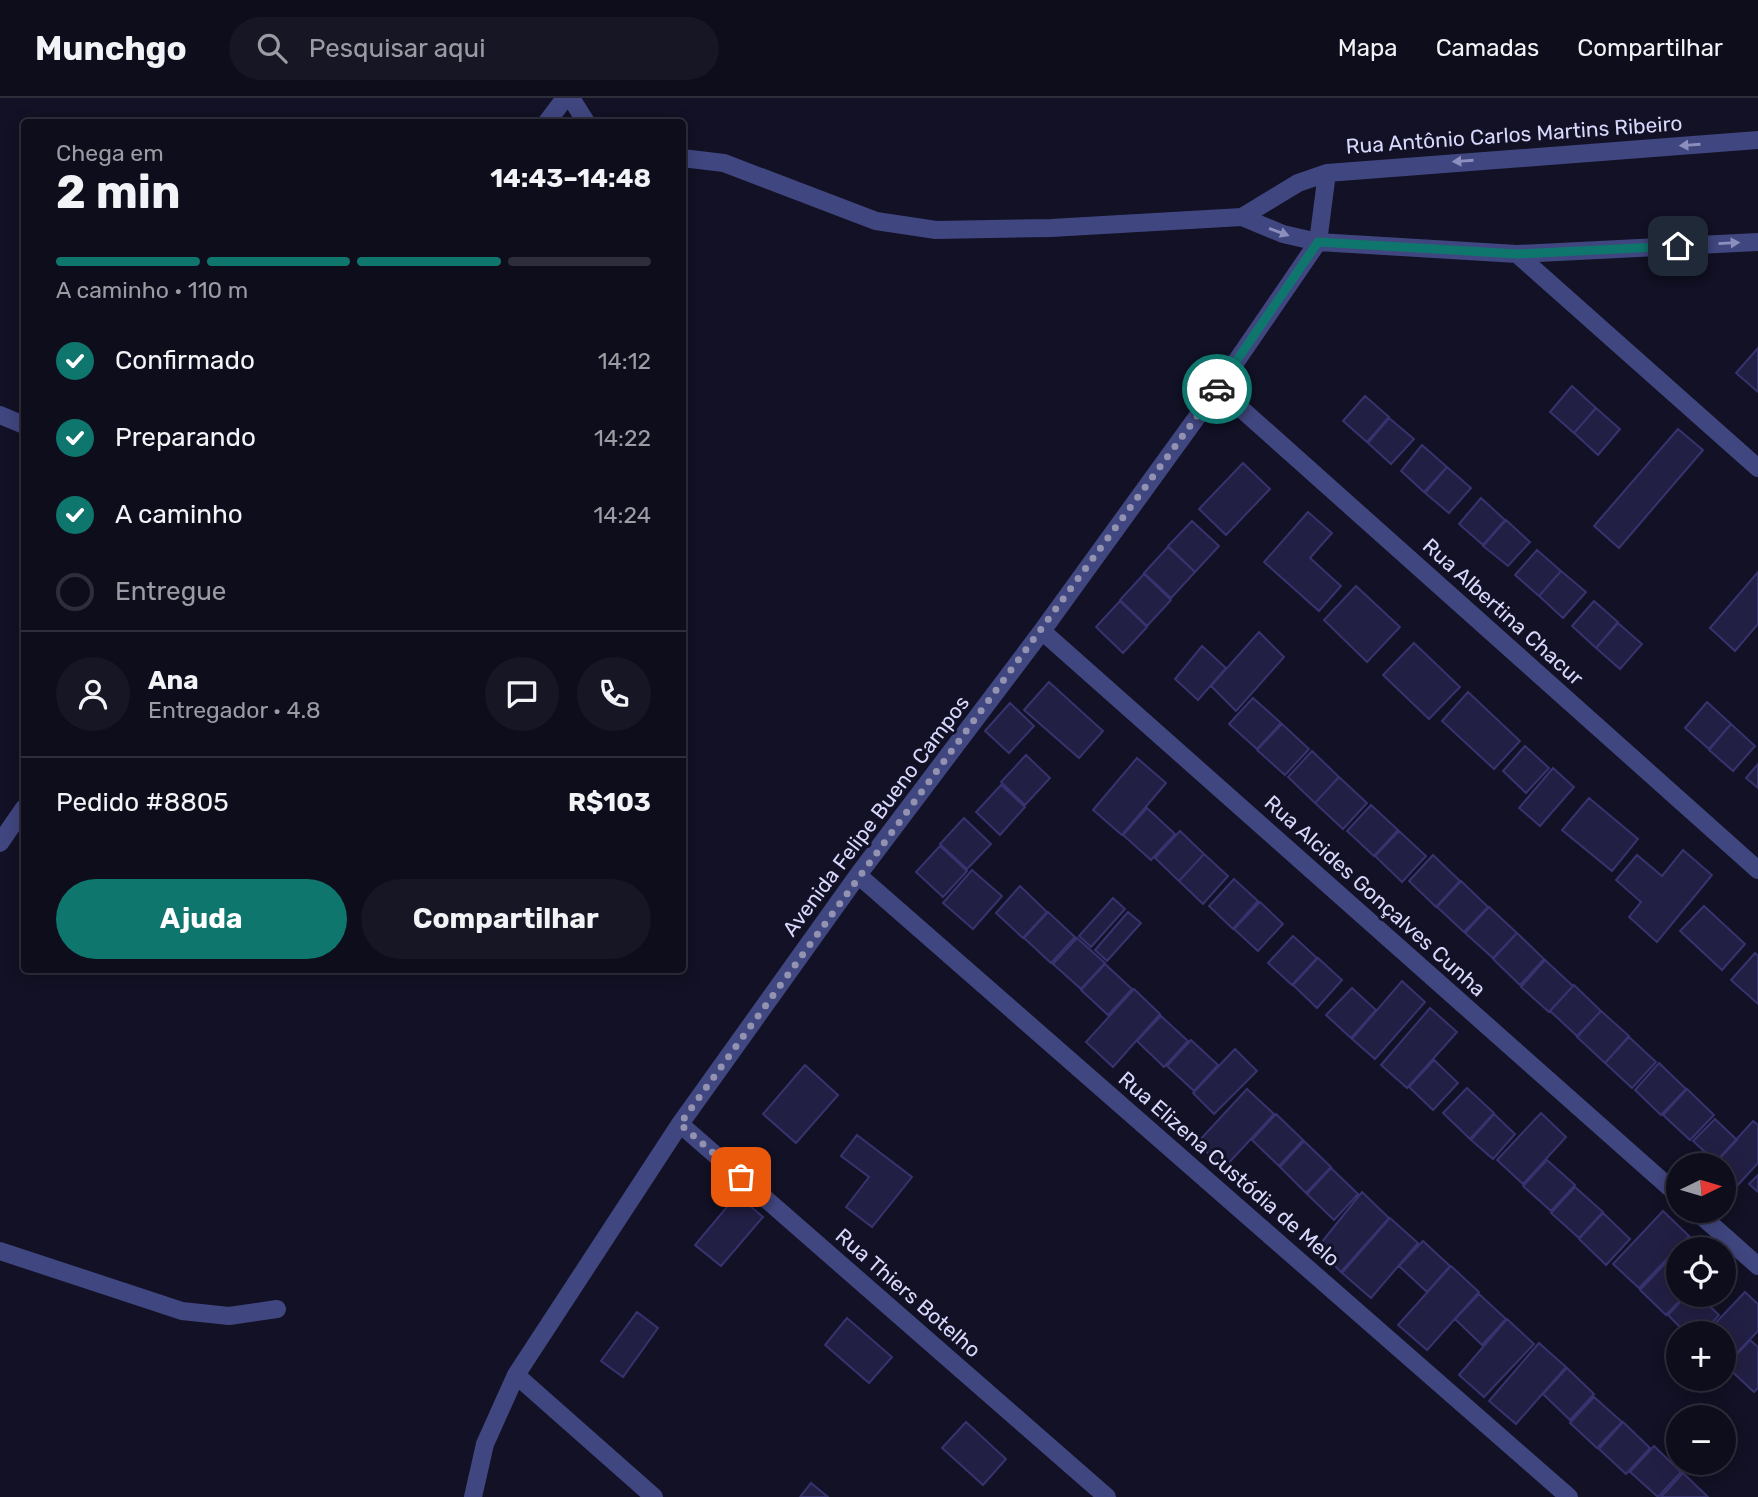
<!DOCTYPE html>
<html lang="pt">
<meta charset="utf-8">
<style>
body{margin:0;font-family:Rubik,sans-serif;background:#171625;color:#f1f3f6;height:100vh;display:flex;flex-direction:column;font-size:26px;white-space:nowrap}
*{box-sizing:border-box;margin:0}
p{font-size:23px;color:#9b9ca3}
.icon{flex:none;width:38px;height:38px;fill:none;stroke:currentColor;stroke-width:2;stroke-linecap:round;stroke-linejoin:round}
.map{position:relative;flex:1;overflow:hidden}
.details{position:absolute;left:21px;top:21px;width:665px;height:854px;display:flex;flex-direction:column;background:#0e0d1c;border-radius:7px;box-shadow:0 4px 18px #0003,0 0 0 2px #2e2d3b}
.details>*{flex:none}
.needle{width:46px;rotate:85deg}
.controls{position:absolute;left:1666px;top:1055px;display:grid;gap:14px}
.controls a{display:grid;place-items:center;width:70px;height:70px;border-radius:50%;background:#0e0d1c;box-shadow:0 4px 18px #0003,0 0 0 2px #2e2d3b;font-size:35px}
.pin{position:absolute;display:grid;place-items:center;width:60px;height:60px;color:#fff;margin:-30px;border-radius:14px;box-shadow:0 4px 10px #0006}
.courier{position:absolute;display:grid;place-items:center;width:70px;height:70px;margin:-35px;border:5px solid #0f766e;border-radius:50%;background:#fff;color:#222;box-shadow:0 2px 9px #0007}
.head em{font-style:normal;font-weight:700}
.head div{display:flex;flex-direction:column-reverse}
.head{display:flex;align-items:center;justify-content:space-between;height:119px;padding:0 35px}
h1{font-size:46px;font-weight:700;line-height:52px}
.bar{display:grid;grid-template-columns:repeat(4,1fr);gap:10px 7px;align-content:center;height:84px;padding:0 35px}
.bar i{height:9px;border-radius:5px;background:#2e2d3b}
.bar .on{background:#0f766e}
.bar p{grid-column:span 4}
.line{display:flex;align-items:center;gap:18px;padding:0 35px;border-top:2px solid #2e2d3b}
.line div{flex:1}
.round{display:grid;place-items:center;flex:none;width:74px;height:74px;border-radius:37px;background:#171625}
ol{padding:0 35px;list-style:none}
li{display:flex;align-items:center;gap:21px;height:77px}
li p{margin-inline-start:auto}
li .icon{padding:7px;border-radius:50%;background:#0f766e;color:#fff;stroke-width:4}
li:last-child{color:#9b9ca3}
li i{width:38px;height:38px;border:4px solid #2e2d3b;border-radius:50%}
.primary-button{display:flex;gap:14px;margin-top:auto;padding:14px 35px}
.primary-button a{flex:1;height:80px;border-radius:42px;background:#0f766e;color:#fff;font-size:28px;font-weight:700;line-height:80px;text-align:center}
.primary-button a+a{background:#171625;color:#f1f3f6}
header{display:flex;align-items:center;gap:42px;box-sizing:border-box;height:98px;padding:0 35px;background:#0e0d1c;border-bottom:2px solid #2e2d3b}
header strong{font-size:33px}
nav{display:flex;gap:38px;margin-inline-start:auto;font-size:24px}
.search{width:490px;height:63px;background:#171625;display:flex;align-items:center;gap:18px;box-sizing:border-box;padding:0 24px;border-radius:38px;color:#9b9ca3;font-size:26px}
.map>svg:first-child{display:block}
.building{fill:#221f44;stroke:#37336e;stroke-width:2}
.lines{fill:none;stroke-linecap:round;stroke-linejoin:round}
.minor{stroke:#40467f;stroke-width:18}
.oneway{fill:#8c8fbe}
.done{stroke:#9392b1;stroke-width:7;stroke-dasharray:0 12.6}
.route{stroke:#0f766e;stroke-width:9}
.labels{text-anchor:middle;stroke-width:6;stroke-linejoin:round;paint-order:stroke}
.street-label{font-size:21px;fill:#d8d8fc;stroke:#121125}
</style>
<header>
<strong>Munchgo</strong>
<div class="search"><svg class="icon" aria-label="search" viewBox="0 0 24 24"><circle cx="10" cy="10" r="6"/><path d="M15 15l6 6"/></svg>Pesquisar aqui</div>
<nav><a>Mapa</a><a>Camadas</a><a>Compartilhar</a></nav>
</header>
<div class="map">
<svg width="1758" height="1399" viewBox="0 0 1758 1399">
<rect width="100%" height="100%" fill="#121125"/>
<path class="building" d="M 1758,250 L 1758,294 L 1736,275 Z
M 1572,288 L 1596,310 L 1574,335 L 1550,314 Z
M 1365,298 L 1389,319 L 1367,344 L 1343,323 Z
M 1596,310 L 1620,331 L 1598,357 L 1574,335 Z
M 1389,320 L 1414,341 L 1391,366 L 1368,345 Z
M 1678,331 L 1703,352 L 1619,450 L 1594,428 Z
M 1422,347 L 1447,369 L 1424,394 L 1401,373 Z
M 1243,365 L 1270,391 L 1226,437 L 1199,411 Z
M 1447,369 L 1471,390 L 1449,415 L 1425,395 Z
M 1481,400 L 1505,422 L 1483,447 L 1459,426 Z
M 1308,414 L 1332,435 L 1310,460 L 1341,488 L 1319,513 L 1264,464 Z
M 1506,422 L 1530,444 L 1508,468 L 1483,448 Z
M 1192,423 L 1219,448 L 1195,474 L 1168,448 Z
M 1168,449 L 1195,474 L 1171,500 L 1144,475 Z
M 1537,452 L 1561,473 L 1539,498 L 1515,477 Z
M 1561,473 L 1586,494 L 1563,520 L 1539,498 Z
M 1758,474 L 1758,526 L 1735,553 L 1710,530 Z
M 1144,476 L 1171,502 L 1147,528 L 1120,502 Z
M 1356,488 L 1400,529 L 1367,564 L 1324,522 Z
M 1120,503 L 1147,529 L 1123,555 L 1096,529 Z
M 1594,503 L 1618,524 L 1596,550 L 1572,528 Z
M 1618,525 L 1642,546 L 1620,571 L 1596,550 Z
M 1259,534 L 1284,559 L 1236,613 L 1211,588 Z
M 1414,545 L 1460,589 L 1429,621 L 1383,577 Z
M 1202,548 L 1226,570 L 1198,602 L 1175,581 Z
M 1049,584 L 1103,633 L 1079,660 L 1024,612 Z
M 1468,594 L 1520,643 L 1494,671 L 1442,623 Z
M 1253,600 L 1281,625 L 1257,651 L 1229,626 Z
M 1707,604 L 1731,626 L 1709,651 L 1685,630 Z
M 1010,605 L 1034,628 L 1009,655 L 985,633 Z
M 1282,626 L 1309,651 L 1285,677 L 1257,652 Z
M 1731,626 L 1755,648 L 1733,673 L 1709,652 Z
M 1525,648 L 1549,670 L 1526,695 L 1503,673 Z
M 1312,653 L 1339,679 L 1315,705 L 1288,679 Z
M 1026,657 L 1050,680 L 1025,707 L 1001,684 Z
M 1137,660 L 1166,685 L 1122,737 L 1093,712 Z
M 1758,666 L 1758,690 L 1746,680 Z
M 1553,670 L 1574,689 L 1540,728 L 1519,710 Z
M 1339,679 L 1367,705 L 1343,731 L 1315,705 Z
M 1001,687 L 1025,709 L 1000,737 L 976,714 Z
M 1589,700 L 1638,741 L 1612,773 L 1562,732 Z
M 1371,707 L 1398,732 L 1374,758 L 1347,733 Z
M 1147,710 L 1175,736 L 1151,762 L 1123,737 Z
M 964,720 L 991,746 L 967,771 L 940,746 Z
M 1180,733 L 1204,756 L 1179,783 L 1155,760 Z
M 1399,733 L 1426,758 L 1402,784 L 1375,758 Z
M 940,748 L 967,773 L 943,799 L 916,774 Z
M 1683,752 L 1712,777 L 1657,844 L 1629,819 L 1641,804 L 1616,782 L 1637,757 L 1662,778 Z
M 1204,756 L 1228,778 L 1203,806 L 1179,783 Z
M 1433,757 L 1460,783 L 1436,809 L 1409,783 Z
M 972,772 L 1002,798 L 973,831 L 943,805 Z
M 1234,781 L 1258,803 L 1233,831 L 1209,808 Z
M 1461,783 L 1488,809 L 1464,834 L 1437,809 Z
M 1020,788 L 1047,814 L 1023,840 L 996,815 Z
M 1113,800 L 1125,811 L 1091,849 L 1079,838 Z
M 1260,804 L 1283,826 L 1258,853 L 1234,831 Z
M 1704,808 L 1745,846 L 1722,872 L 1680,833 Z
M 1489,809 L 1517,835 L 1493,860 L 1465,835 Z
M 1048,814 L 1075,839 L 1051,865 L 1024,840 Z
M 1128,814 L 1141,825 L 1107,863 L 1095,852 Z
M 1517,835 L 1544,861 L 1520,887 L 1493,861 Z
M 1293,838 L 1317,860 L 1292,887 L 1268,865 Z
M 1077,840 L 1105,865 L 1081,891 L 1053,866 Z
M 1755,855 L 1758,858 L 1758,906 L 1731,882 Z
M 1318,860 L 1342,882 L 1317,910 L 1293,887 Z
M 1545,862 L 1573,888 L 1549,914 L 1521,889 Z
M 1105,866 L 1132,891 L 1108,917 L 1081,892 Z
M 1402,883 L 1425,904 L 1375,961 L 1352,941 Z
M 1574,887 L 1601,913 L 1577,938 L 1550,913 Z
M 1352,890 L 1376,912 L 1351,940 L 1326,917 Z
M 1134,891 L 1160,916 L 1113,969 L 1086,944 Z
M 1430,910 L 1457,934 L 1407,990 L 1381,967 Z
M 1601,913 L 1629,938 L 1605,965 L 1577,939 Z
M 1161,918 L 1188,943 L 1164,969 L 1137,943 Z
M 1629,939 L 1656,964 L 1632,990 L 1605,965 Z
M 1191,942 L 1218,967 L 1194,993 L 1167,968 Z
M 1235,951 L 1257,973 L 1214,1016 L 1193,995 Z
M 1434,962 L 1458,985 L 1433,1012 L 1409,989 Z
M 1659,965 L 1686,991 L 1661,1017 L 1635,992 Z
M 805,967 L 838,997 L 796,1045 L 763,1016 Z
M 1467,990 L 1494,1015 L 1470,1041 L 1443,1015 Z
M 1247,991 L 1274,1016 L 1224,1070 L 1197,1045 Z
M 1687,991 L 1714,1017 L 1690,1042 L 1663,1017 Z
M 1541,1015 L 1566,1039 L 1523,1086 L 1497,1062 Z
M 1276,1016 L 1303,1042 L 1279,1068 L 1252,1042 Z
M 1494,1016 L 1515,1036 L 1493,1061 L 1471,1042 Z
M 1715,1021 L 1737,1042 L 1716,1064 L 1693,1043 Z
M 1753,1023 L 1758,1027 L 1758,1065 L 1726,1100 L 1724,1068 L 1712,1068 Z
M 857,1037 L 912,1079 L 872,1129 L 846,1109 L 869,1079 L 841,1058 Z
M 1304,1043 L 1331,1069 L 1306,1095 L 1280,1069 Z
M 1547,1062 L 1575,1087 L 1551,1113 L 1523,1088 Z
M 1331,1070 L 1358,1096 L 1334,1122 L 1307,1096 Z
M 1758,1077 L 1758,1094 L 1749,1086 Z
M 1575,1089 L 1603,1114 L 1579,1140 L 1551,1115 Z
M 1362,1094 L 1389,1120 L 1341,1174 L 1317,1150 Z
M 737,1097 L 763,1119 L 721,1168 L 695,1147 Z
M 1663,1113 L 1689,1138 L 1639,1190 L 1613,1166 Z
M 1603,1115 L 1630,1141 L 1606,1167 L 1579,1141 Z
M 1390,1120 L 1418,1145 L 1371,1200 L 1342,1175 Z
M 1690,1139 L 1702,1152 L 1678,1152 Z
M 1423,1143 L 1450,1168 L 1427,1194 L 1399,1168 Z
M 1678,1152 L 1678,1197 L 1685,1197 L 1666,1217 L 1640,1192 Z
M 1451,1168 L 1479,1194 L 1427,1252 L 1398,1227 Z
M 1745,1194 L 1758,1206 L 1758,1233 L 1724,1268 L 1724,1236 L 1705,1236 Z
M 1479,1196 L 1506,1221 L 1482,1247 L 1455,1221 Z
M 1687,1197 L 1698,1197 L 1719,1217 L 1702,1236 L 1687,1236 L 1668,1217 Z
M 637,1214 L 658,1230 L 623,1279 L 601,1263 Z
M 847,1220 L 892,1259 L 869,1285 L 825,1247 Z
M 1507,1221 L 1534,1246 L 1484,1299 L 1459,1277 Z
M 1750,1242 L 1758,1249 L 1758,1290 L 1754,1294 L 1726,1268 Z
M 1539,1245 L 1566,1269 L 1516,1326 L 1489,1303 Z
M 1567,1270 L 1594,1296 L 1570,1322 L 1543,1296 Z
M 1594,1299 L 1622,1324 L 1597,1350 L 1570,1325 Z
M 966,1324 L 1006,1361 L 983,1387 L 942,1350 Z
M 1623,1324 L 1650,1350 L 1626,1376 L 1599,1351 Z
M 1654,1348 L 1681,1374 L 1658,1399 L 1630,1374 Z
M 1683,1375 L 1708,1399 L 1661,1399 Z
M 811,1385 L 828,1399 L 800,1399 Z"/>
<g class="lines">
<path class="minor" d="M 571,0 L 586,24
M 547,24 L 565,0
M 682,60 L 724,65 L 876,123 L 936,132 L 1051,130 L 1242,119 L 1283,136 L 1318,144 L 1517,156 L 1758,144
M 1242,119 L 1298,85 L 1327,75 L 1758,42
M 1517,156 L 1758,370
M 1218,290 L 1758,772
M 0,317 L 24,327
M 1042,533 L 1678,1097
M 0,745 L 24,710
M 858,777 L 1569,1399
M 680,1026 L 1107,1399
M 1696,1113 L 1758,1168
M 0,1153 L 182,1213 L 229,1218 L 277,1211
M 516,1277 L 654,1399
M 473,1399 L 485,1346 L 516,1277 L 680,1026 L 858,777 L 1042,533 L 1218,290 L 1318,144 L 1327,75"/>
</g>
<defs><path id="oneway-solid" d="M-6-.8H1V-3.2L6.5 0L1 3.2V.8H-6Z" transform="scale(1.75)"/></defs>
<g class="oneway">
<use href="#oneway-solid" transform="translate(1690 47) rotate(176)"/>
<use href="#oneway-solid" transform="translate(1463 63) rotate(176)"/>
<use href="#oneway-solid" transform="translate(1279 134) rotate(20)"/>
<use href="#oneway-solid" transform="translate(1729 145) rotate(-3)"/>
</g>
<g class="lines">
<path class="done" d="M 741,1079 L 680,1026 C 857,780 1038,536 1217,291"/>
<path class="route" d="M 1217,291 L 1318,144 L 1517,156 L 1678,148"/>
</g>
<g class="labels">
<g class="street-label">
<text transform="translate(1514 37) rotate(-4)" y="7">Rua Antônio Carlos Martins Ribeiro</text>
<text transform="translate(1503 514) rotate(42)" y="7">Rua Albertina Chacur</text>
<text transform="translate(876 718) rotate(-53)" y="7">Avenida Felipe Bueno Campos</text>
<text transform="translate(1375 798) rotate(42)" y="7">Rua Alcides Gonçalves Cunha</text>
<text transform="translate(1229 1071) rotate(41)" y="7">Rua Elizena Custódia de Melo</text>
<text transform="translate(908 1195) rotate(41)" y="7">Rua Thiers Botelho</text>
</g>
</g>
</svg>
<div class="controls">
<a><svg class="needle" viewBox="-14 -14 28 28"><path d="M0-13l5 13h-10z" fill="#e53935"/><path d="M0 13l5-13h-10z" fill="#9b9ca3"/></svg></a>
<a><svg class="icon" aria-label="locate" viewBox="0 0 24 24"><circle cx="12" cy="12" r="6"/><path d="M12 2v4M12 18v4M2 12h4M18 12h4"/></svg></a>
<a>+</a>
<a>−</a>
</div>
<div class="pin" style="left:741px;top:1079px;background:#ea580c"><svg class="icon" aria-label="bag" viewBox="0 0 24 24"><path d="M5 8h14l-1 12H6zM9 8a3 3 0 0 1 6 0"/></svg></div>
<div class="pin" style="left:1678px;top:148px;background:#1f2937"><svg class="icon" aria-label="home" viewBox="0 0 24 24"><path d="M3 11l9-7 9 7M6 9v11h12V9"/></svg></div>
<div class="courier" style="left:1217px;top:291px"><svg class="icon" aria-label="car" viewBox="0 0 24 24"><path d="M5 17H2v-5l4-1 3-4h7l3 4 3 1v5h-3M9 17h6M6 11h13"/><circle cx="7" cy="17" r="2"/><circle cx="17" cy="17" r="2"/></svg></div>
<section class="details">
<div class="head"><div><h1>2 min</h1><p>Chega em</p></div><em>14:43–14:48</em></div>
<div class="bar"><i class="on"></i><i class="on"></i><i class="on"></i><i></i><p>A caminho · 110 m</p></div>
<ol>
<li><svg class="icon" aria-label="check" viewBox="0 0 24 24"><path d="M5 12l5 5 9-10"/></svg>Confirmado<p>14:12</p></li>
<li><svg class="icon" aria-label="check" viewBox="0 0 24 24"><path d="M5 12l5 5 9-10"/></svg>Preparando<p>14:22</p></li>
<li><svg class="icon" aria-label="check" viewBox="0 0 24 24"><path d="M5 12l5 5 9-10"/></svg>A caminho<p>14:24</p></li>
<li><i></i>Entregue</li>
</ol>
<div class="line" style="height:126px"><a class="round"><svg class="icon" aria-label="person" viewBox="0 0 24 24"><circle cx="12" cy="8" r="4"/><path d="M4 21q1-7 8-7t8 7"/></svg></a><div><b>Ana</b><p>Entregador · 4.8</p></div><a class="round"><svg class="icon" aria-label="chat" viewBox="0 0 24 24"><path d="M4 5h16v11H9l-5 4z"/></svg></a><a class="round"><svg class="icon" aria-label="phone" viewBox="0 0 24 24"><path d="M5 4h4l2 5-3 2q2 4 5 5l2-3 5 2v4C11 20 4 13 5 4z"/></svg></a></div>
<div class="line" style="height:91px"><div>Pedido #8805</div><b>R$103</b></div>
<div class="primary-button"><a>Ajuda</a><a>Compartilhar</a></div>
</section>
</div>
